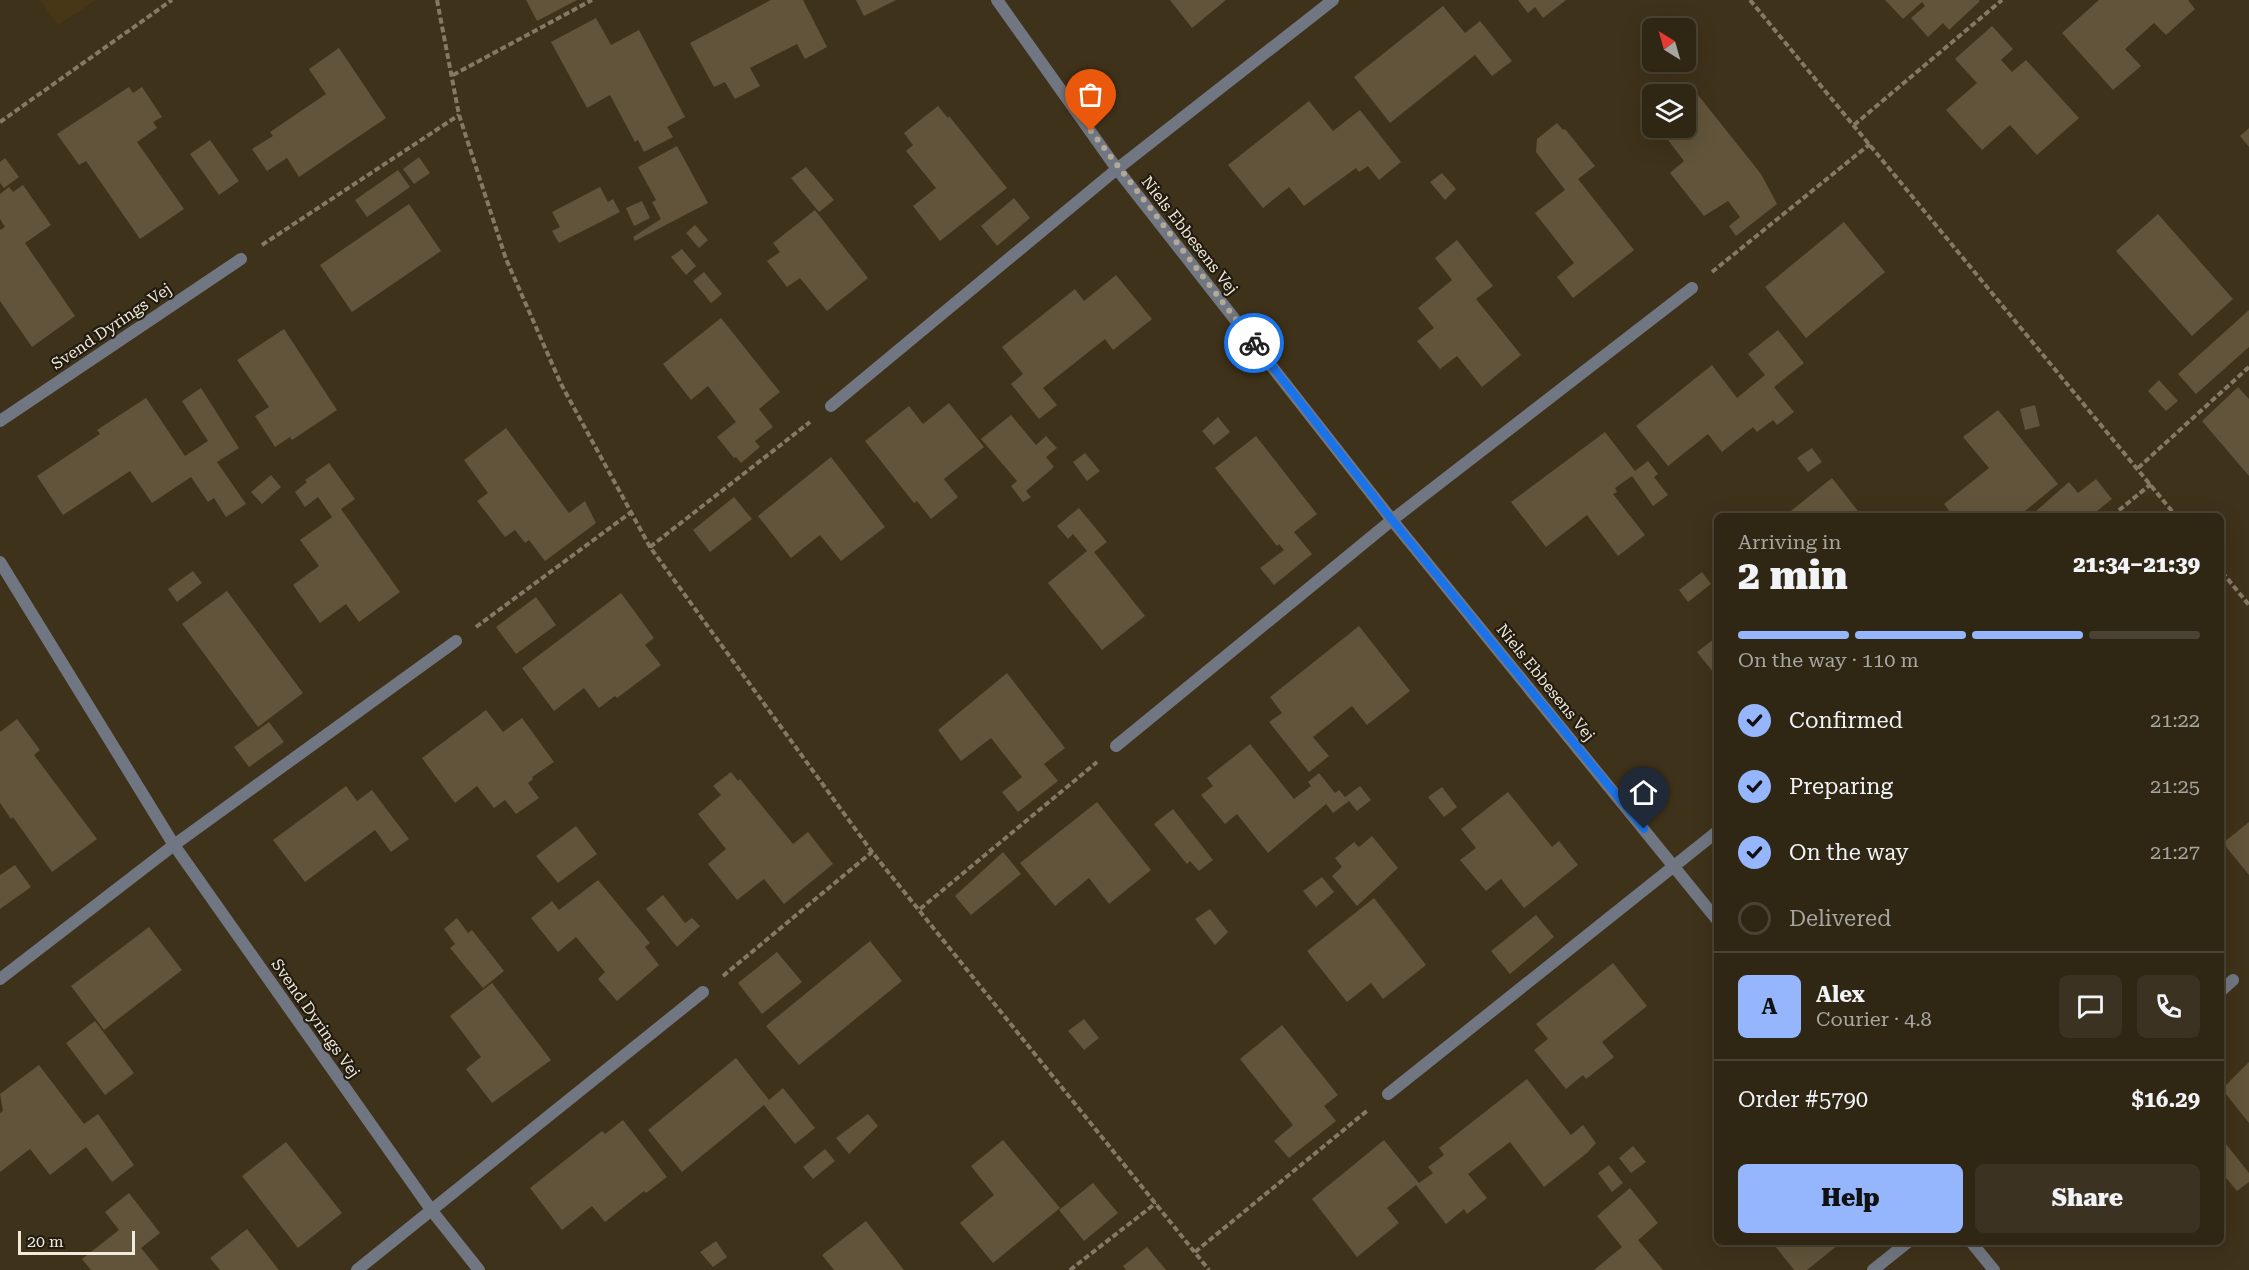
<!DOCTYPE html>
<meta charset="utf-8">
<style>
body{margin:0;font-family:"Roboto Serif",serif;background:#3b3222;color:#f1f3f6;height:100vh;display:flex;flex-direction:column;font-size:22px;white-space:nowrap}
*{box-sizing:border-box;margin:0}
p{font-size:20px;color:#a7a5a0}
.icon{flex:none;width:33px;height:33px;fill:none;stroke:currentColor;stroke-width:2;stroke-linecap:round;stroke-linejoin:round}
.map{position:relative;flex:1;overflow:hidden}
.sheet{position:absolute;left:1714px;top:513px;width:510px;height:732px;display:flex;flex-direction:column;background:#2f2614;border-radius:9px;box-shadow:0 6px 24px #0002,0 0 0 2px #4a4334}
.sheet>*{flex:none}
.needle{width:39px;rotate:323deg}
.buttons{position:absolute;left:1642px;top:18px;display:grid;gap:12px}
.buttons a{display:grid;place-items:center;width:54px;height:54px;border-radius:9px;background:#2f2614;box-shadow:0 6px 24px #0002,0 0 0 2px #4a4334;font-size:30px}
.scale{position:absolute;left:18px;bottom:15px;width:117px;box-sizing:border-box;padding-left:6px;border:3px solid #f1e9da;border-top:0;font-size:16px;line-height:21px;white-space:nowrap;color:#f1e9da;-webkit-text-stroke:4px #211b10;paint-order:stroke}
.pin{position:absolute;display:grid;place-items:center;width:51px;height:51px;color:#fff;margin:-62px -26px;border-radius:50% 50% 50% 0;rotate:-45deg;box-shadow:0 0 6px #0007}
.pin .icon{rotate:45deg}
.courier{position:absolute;display:grid;place-items:center;width:60px;height:60px;margin:-30px;border:4px solid #1a73e8;border-radius:50%;background:#fff;color:#222;box-shadow:0 2px 8px #0007}
.headline em{font-style:normal;font-weight:800}
.headline div{display:flex;flex-direction:column-reverse}
.headline{display:flex;align-items:center;justify-content:space-between;height:102px;padding:0 24px}
h1{font-size:39px;font-weight:800;line-height:45px}
.bar{display:grid;grid-template-columns:repeat(4,1fr);gap:9px 6px;align-content:center;height:72px;padding:0 24px}
.bar i{height:8px;border-radius:4px;background:#4a4334}
.bar .on{background:#95b6fd}
.bar p{grid-column:span 4}
.line{display:flex;align-items:center;gap:15px;padding:0 24px;border-top:2px solid #4a4334}
.line div{flex:1}
.round{display:grid;place-items:center;flex:none;width:63px;height:63px;border-radius:9px;background:#3b3222}
ol{padding:0 24px;list-style:none}
li{display:flex;align-items:center;gap:18px;height:66px}
li p{margin-inline-start:auto}
li .icon{padding:6px;border-radius:50%;background:#95b6fd;color:#111;stroke-width:4}
li:last-child{color:#a7a5a0}
li i{width:33px;height:33px;border:3px solid #4a4334;border-radius:50%}
.primary-button{display:flex;gap:12px;margin-top:auto;padding:12px 24px}
.primary-button a{flex:1;height:69px;border-radius:9px;background:#95b6fd;color:#111;font-size:24px;font-weight:800;line-height:69px;text-align:center}
.primary-button a+a{background:#3b3222;color:#f1f3f6}
.map>svg:first-child{display:block}
.built{fill:#473717}
.building{fill:#61543a}
.lines{fill:none;stroke-linecap:round;stroke-linejoin:round}
.path{stroke:#847965;stroke-width:4;stroke-dasharray:6 3;stroke-linecap:butt}
.street{stroke:#717782;stroke-width:12}
.done{stroke:#b3a997;stroke-width:6;stroke-dasharray:0 10.8}
.route{stroke:#1a73e8;stroke-width:8}
.labels{text-anchor:middle;stroke-width:4.5;stroke-linejoin:round;paint-order:stroke}
.street-label{font-size:16px;fill:#f1e9da;stroke:#211b10}
</style>
<div class="map">
<svg width="2249" height="1270" viewBox="0 0 2249 1270">
<rect width="100%" height="100%" fill="#3f321a"/>
<path class="built" d="M 40,0 L 96,0 L 58,25 Z"/>
<path class="building" d="M 526,0 L 577,0 L 537,21 Z
M 771,0 L 803,0 L 827,47 L 805,59 L 797,44 L 750,68 L 760,86 L 735,99 L 725,82 L 714,87 L 690,43 Z
M 856,0 L 896,0 L 864,16 Z
M 1170,0 L 1226,0 L 1192,28 Z
M 1518,0 L 1566,0 L 1543,18 L 1535,7 L 1528,13 Z
M 1885,0 L 1978,0 L 1980,1 L 1949,30 L 1943,23 L 1928,37 L 1911,18 L 1925,6 L 1922,2 L 1903,19 Z
M 2099,0 L 2188,0 L 2195,9 L 2166,35 L 2154,23 L 2125,49 L 2141,66 L 2113,90 L 2062,33 Z
M 1443,6 L 1465,33 L 1480,21 L 1512,61 L 1492,76 L 1475,55 L 1390,123 L 1354,77 Z
M 596,18 L 611,45 L 639,30 L 685,117 L 667,127 L 673,137 L 644,152 L 638,140 L 635,142 L 610,95 L 587,108 L 551,42 Z
M 1992,26 L 2013,49 L 2001,60 L 2012,72 L 2026,60 L 2079,118 L 2037,155 L 2010,125 L 1982,150 L 1946,110 L 1977,83 L 1955,59 Z
M 339,48 L 386,118 L 299,177 L 287,158 L 267,171 L 252,149 L 273,136 L 270,132 L 326,94 L 309,69 Z
M 129,87 L 133,93 L 142,87 L 162,117 L 153,122 L 157,128 L 137,142 L 184,209 L 140,239 L 86,161 L 79,165 L 57,134 Z
M 1698,95 L 1761,174 L 1777,204 L 1736,236 L 1729,226 L 1740,217 L 1728,201 L 1704,216 L 1670,173 L 1684,161 L 1659,128 L 1686,128 L 1686,105 Z
M 1309,101 L 1333,131 L 1360,110 L 1401,162 L 1379,180 L 1368,166 L 1359,172 L 1356,168 L 1304,206 L 1289,187 L 1263,208 L 1228,165 Z
M 938,106 L 948,118 L 949,116 L 1007,188 L 940,241 L 913,206 L 936,188 L 906,151 L 913,145 L 904,133 Z
M 1557,123 L 1563,130 L 1565,129 L 1595,166 L 1578,179 L 1634,250 L 1573,298 L 1557,277 L 1574,263 L 1535,213 L 1565,190 L 1536,152 L 1537,139 Z
M 2249,128 L 2249,147 L 2240,136 Z
M 210,140 L 239,181 L 219,195 L 190,154 Z
M 677,146 L 708,203 L 635,241 L 633,237 L 661,219 L 652,202 L 656,200 L 638,167 Z
M 419,157 L 430,173 L 414,184 L 403,169 Z
M 5,158 L 19,177 L 4,188 L 0,183 L 0,162 Z
M 806,167 L 834,200 L 819,212 L 791,178 Z
M 398,170 L 410,187 L 367,217 L 355,200 Z
M 1442,173 L 1456,189 L 1445,200 L 1430,182 Z
M 23,185 L 51,225 L 25,243 L 75,316 L 32,347 L 0,301 L 0,230 L 5,227 L 0,219 L 0,194 L 9,187 L 13,192 Z
M 600,187 L 608,202 L 613,199 L 620,212 L 559,243 L 552,231 L 560,227 L 552,212 Z
M 1014,198 L 1030,218 L 997,246 L 981,226 Z
M 642,201 L 650,218 L 634,226 L 626,208 Z
M 409,204 L 441,251 L 352,312 L 320,265 Z
M 815,210 L 868,278 L 827,311 L 800,278 L 787,287 L 767,261 L 780,252 L 773,243 Z
M 2158,214 L 2233,299 L 2192,336 L 2116,251 Z
M 1844,222 L 1885,272 L 1806,338 L 1765,287 Z
M 695,225 L 708,240 L 699,248 L 686,233 Z
M 1457,240 L 1493,286 L 1476,299 L 1521,355 L 1482,387 L 1457,356 L 1440,369 L 1417,341 L 1434,328 L 1418,308 L 1452,280 L 1435,258 Z
M 682,249 L 696,266 L 686,275 L 671,257 Z
M 704,272 L 722,294 L 711,303 L 693,281 Z
M 1116,275 L 1152,319 L 1113,350 L 1105,339 L 1043,388 L 1057,405 L 1039,419 L 1011,384 L 1023,374 L 1002,347 L 1075,289 L 1084,301 Z
M 2249,310 L 2249,347 L 2196,394 L 2178,374 Z
M 721,318 L 780,392 L 759,409 L 773,427 L 755,441 L 760,447 L 741,463 L 736,457 L 734,458 L 717,437 L 736,422 L 708,386 L 691,400 L 663,364 Z
M 284,329 L 337,410 L 292,440 L 290,437 L 275,447 L 255,416 L 269,407 L 237,360 Z
M 1778,330 L 1804,363 L 1774,387 L 1794,412 L 1777,425 L 1773,420 L 1757,432 L 1753,427 L 1722,452 L 1708,434 L 1668,466 L 1636,426 L 1712,365 L 1737,398 L 1765,375 L 1748,354 Z
M 2159,380 L 2178,401 L 2166,411 L 2148,391 Z
M 2238,387 L 2249,399 L 2249,476 L 2202,421 Z
M 201,388 L 239,448 L 217,462 L 246,504 L 226,517 L 214,498 L 208,502 L 191,477 L 152,503 L 130,471 L 63,515 L 37,476 L 100,434 L 97,430 L 146,398 L 185,456 L 208,441 L 182,401 Z
M 949,403 L 984,447 L 944,479 L 958,497 L 931,519 L 917,501 L 914,503 L 865,441 L 909,406 L 923,424 Z
M 2035,405 L 2040,426 L 2025,430 L 2020,409 Z
M 1998,410 L 2058,484 L 2019,516 L 1953,516 L 1944,504 L 1989,468 L 1963,437 Z
M 1011,415 L 1036,445 L 1046,436 L 1057,448 L 1046,457 L 1054,467 L 1026,491 L 1031,497 L 1023,502 L 1011,486 L 1017,481 L 981,439 Z
M 1218,417 L 1230,432 L 1214,445 L 1202,431 Z
M 506,428 L 569,513 L 585,501 L 596,523 L 545,561 L 529,540 L 525,543 L 515,530 L 505,537 L 477,501 L 488,493 L 464,460 Z
M 1605,432 L 1635,471 L 1648,461 L 1658,474 L 1654,477 L 1668,495 L 1653,506 L 1632,476 L 1615,488 L 1617,492 L 1613,494 L 1645,535 L 1618,556 L 1587,515 L 1546,547 L 1511,502 Z
M 1256,436 L 1317,514 L 1294,532 L 1312,554 L 1274,585 L 1260,568 L 1284,550 L 1279,544 L 1277,546 L 1215,468 Z
M 1812,448 L 1822,462 L 1808,472 L 1797,458 Z
M 1085,453 L 1100,471 L 1087,481 L 1073,462 Z
M 831,457 L 885,527 L 841,561 L 820,535 L 791,558 L 758,516 Z
M 329,463 L 355,499 L 341,509 L 400,592 L 359,622 L 346,604 L 320,623 L 293,585 L 319,566 L 300,540 L 332,517 L 318,497 L 305,507 L 295,492 L 307,482 L 305,480 Z
M 271,475 L 281,487 L 262,504 L 251,492 Z
M 1832,478 L 1858,511 L 1852,516 L 1789,516 L 1787,514 Z
M 2096,479 L 2112,499 L 2091,516 L 2038,516 L 2035,512 L 2069,482 L 2078,493 Z
M 734,497 L 752,519 L 710,552 L 693,530 Z
M 1079,508 L 1107,542 L 1094,552 L 1145,616 L 1102,650 L 1048,583 L 1087,551 L 1073,534 L 1068,539 L 1057,526 Z
M 193,571 L 202,583 L 177,602 L 168,589 Z
M 1702,572 L 1711,584 L 1688,602 L 1679,590 Z
M 227,591 L 303,693 L 258,727 L 182,624 Z
M 621,593 L 654,638 L 645,645 L 661,665 L 617,698 L 615,696 L 599,708 L 584,688 L 554,711 L 522,668 Z
M 536,597 L 556,625 L 516,654 L 496,627 Z
M 1359,626 L 1410,691 L 1367,725 L 1352,706 L 1313,737 L 1329,756 L 1309,772 L 1269,722 L 1282,713 L 1270,697 Z
M 1718,636 L 1718,678 L 1697,652 Z
M 1007,673 L 1065,748 L 1044,764 L 1058,781 L 1018,812 L 1002,792 L 1022,777 L 991,738 L 961,761 L 938,730 Z
M 486,710 L 503,732 L 522,718 L 554,762 L 532,777 L 533,779 L 528,783 L 539,798 L 516,814 L 505,800 L 494,808 L 477,786 L 455,803 L 422,758 Z
M 17,719 L 40,750 L 34,755 L 97,839 L 52,872 L 13,817 L 11,819 L 0,803 L 0,732 Z
M 269,722 L 284,742 L 249,767 L 234,747 Z
M 1250,744 L 1294,799 L 1311,786 L 1308,782 L 1319,773 L 1335,793 L 1339,790 L 1345,797 L 1360,786 L 1371,800 L 1357,811 L 1349,801 L 1333,813 L 1326,804 L 1268,853 L 1237,814 L 1225,824 L 1201,795 L 1213,786 L 1207,778 Z
M 731,772 L 738,781 L 740,779 L 793,844 L 808,832 L 833,864 L 784,904 L 764,879 L 737,900 L 708,864 L 726,849 L 698,814 L 721,795 L 713,786 Z
M 346,786 L 357,801 L 372,790 L 409,839 L 391,852 L 375,830 L 305,882 L 273,840 Z
M 1442,787 L 1457,807 L 1444,817 L 1428,797 Z
M 1508,792 L 1552,847 L 1559,841 L 1578,865 L 1524,908 L 1501,879 L 1486,891 L 1460,860 L 1476,848 L 1461,829 Z
M 1097,802 L 1151,870 L 1109,904 L 1089,878 L 1055,906 L 1020,863 Z
M 1173,809 L 1213,860 L 1199,871 L 1190,861 L 1187,864 L 1154,824 Z
M 2249,822 L 2249,875 L 2223,843 Z
M 576,826 L 597,854 L 558,883 L 536,856 Z
M 1372,836 L 1398,868 L 1357,906 L 1332,876 L 1342,867 L 1335,858 L 1354,842 L 1359,847 Z
M 1003,852 L 1021,874 L 971,915 L 955,896 Z
M 15,865 L 31,887 L 0,909 L 0,875 Z
M 1322,877 L 1334,892 L 1316,907 L 1303,891 Z
M 598,880 L 650,943 L 645,947 L 659,965 L 617,1001 L 598,979 L 605,972 L 576,937 L 558,952 L 531,918 L 552,901 L 559,910 Z
M 663,895 L 685,923 L 692,918 L 700,926 L 677,947 L 646,909 Z
M 1374,898 L 1426,965 L 1383,999 L 1371,983 L 1347,1002 L 1307,951 Z
M 1210,909 L 1228,932 L 1215,945 L 1195,919 Z
M 1536,915 L 1554,937 L 1510,974 L 1491,951 Z
M 457,918 L 468,933 L 472,930 L 504,971 L 483,988 L 450,948 L 455,944 L 444,929 Z
M 149,927 L 182,970 L 104,1030 L 71,986 Z
M 870,941 L 902,981 L 799,1065 L 766,1026 Z
M 777,952 L 802,982 L 762,1014 L 738,983 Z
M 1613,963 L 1647,1006 L 1602,1042 L 1614,1057 L 1586,1079 L 1583,1075 L 1566,1089 L 1534,1050 L 1548,1039 L 1536,1024 Z
M 492,983 L 551,1060 L 492,1103 L 466,1069 L 481,1057 L 450,1016 Z
M 1084,1019 L 1099,1038 L 1084,1050 L 1068,1031 Z
M 95,1021 L 134,1073 L 105,1095 L 66,1043 Z
M 1282,1025 L 1338,1095 L 1324,1106 L 1336,1121 L 1289,1158 L 1274,1141 L 1293,1125 L 1240,1059 Z
M 736,1058 L 769,1100 L 783,1088 L 815,1128 L 795,1144 L 764,1105 L 682,1172 L 648,1130 Z
M 2249,1062 L 2249,1123 L 2222,1089 Z
M 39,1065 L 84,1124 L 98,1114 L 134,1165 L 112,1182 L 86,1147 L 50,1175 L 30,1149 L 0,1172 L 0,1113 L 3,1111 L 0,1094 Z
M 1527,1079 L 1571,1135 L 1583,1125 L 1596,1143 L 1587,1153 L 1544,1187 L 1510,1142 L 1468,1174 L 1487,1198 L 1467,1214 L 1464,1209 L 1446,1224 L 1416,1185 L 1387,1208 L 1399,1223 L 1357,1257 L 1312,1199 L 1384,1140 L 1419,1183 L 1433,1173 L 1428,1167 L 1444,1155 L 1439,1148 Z
M 868,1114 L 878,1126 L 849,1154 L 836,1138 Z
M 623,1120 L 667,1177 L 646,1193 L 644,1191 L 605,1222 L 592,1206 L 562,1230 L 530,1188 L 602,1131 L 605,1134 Z
M 2222,1139 L 2249,1173 L 2249,1182 L 2237,1191 L 2222,1173 Z
M 1003,1140 L 1060,1208 L 993,1263 L 960,1223 L 994,1195 L 971,1166 Z
M 286,1142 L 342,1213 L 298,1248 L 242,1176 Z
M 1633,1146 L 1646,1162 L 1631,1173 L 1619,1158 Z
M 825,1149 L 835,1161 L 813,1179 L 803,1167 Z
M 1609,1165 L 1623,1183 L 1612,1192 L 1598,1173 Z
M 1093,1183 L 1118,1213 L 1084,1241 L 1059,1210 Z
M 1630,1188 L 1658,1223 L 1638,1240 L 1663,1270 L 1594,1270 L 1622,1247 L 1597,1216 Z
M 129,1193 L 160,1233 L 141,1248 L 159,1270 L 91,1270 L 82,1259 L 119,1230 L 105,1212 Z
M 866,1221 L 904,1270 L 834,1270 L 822,1255 Z
M 247,1229 L 279,1270 L 220,1270 L 210,1258 Z
M 716,1241 L 727,1257 L 713,1267 L 700,1252 Z
M 1772,1242 L 1842,1242 L 1807,1270 L 1794,1270 Z
M 1147,1247 L 1166,1270 L 1126,1270 L 1123,1266 Z"/>
<g class="lines">
<path class="path" d="M 437,0 L 459,115 L 506,259 L 561,384 L 650,547 L 872,852 L 1209,1270
M 1750,0 L 2176,516
M 453,75 L 592,0
M 0,122 L 172,0
M 1854,125 L 2002,0
M 262,245 L 459,115
M 1712,272 L 1870,144
M 2138,468 L 2249,367
M 2112,516 L 2151,484
M 650,547 L 810,422
M 2222,572 L 2249,605
M 476,627 L 630,513
M 920,909 L 1097,762
M 723,976 L 872,852
M 1195,1252 L 1368,1110
M 1070,1270 L 1156,1203"/>
<path class="street" d="M 997,0 L 1117,169 L 1392,520 L 1718,921
M 831,406 L 1117,169 L 1333,0
M 0,421 L 241,259
M 0,562 L 174,845 L 432,1211 L 479,1270
M 1116,746 L 1392,520 L 1692,288
M 0,979 L 174,845 L 456,641
M 2222,990 L 2233,980
M 1388,1094 L 1718,831
M 1971,1242 L 1994,1270
M 357,1270 L 703,992
M 1873,1270 L 1908,1242"/>
</g>
<g class="lines">
<path class="done" d="M 1091,131 L 1254,343"/>
<path class="route" d="M 1254,343 L 1392,520 L 1644,829"/>
</g>
<g class="labels">
<g class="street-label">
<text transform="translate(1190 235) rotate(52)" y="6">Niels Ebbesens Vej</text>
<text transform="translate(111 326) rotate(-34)" y="6">Svend Dyrings Vej</text>
<text transform="translate(1546 682) rotate(51)" y="6">Niels Ebbesens Vej</text>
<text transform="translate(316 1018) rotate(55)" y="6">Svend Dyrings Vej</text>
</g>
</g>
</svg>
<div class="buttons">
<a><svg class="needle" viewBox="-14 -14 28 28"><path d="M0-13l5 13h-10z" fill="#e53935"/><path d="M0 13l5-13h-10z" fill="#a7a5a0"/></svg></a>
<a><svg class="icon" aria-label="layers" viewBox="0 0 24 24"><path d="M12 4l9 5-9 5-9-5zM3 14l9 5 9-5"/></svg></a>
</div>
<div class="scale">20 m</div>
<div class="pin" style="left:1091px;top:131px;background:#ea580c"><svg class="icon" aria-label="bag" viewBox="0 0 24 24"><path d="M5 8h14l-1 12H6zM9 8a3 3 0 0 1 6 0"/></svg></div>
<div class="pin" style="left:1644px;top:829px;background:#1f2937"><svg class="icon" aria-label="home" viewBox="0 0 24 24"><path d="M3 11l9-7 9 7M6 9v11h12V9"/></svg></div>
<div class="courier" style="left:1254px;top:343px"><svg class="icon" aria-label="bike" viewBox="0 0 24 24"><circle cx="6" cy="16" r="4"/><circle cx="18" cy="16" r="4"/><path d="M6 16l4-8h5l3 8M10 8l3 8H6M13 5h3"/></svg></div>
<section class="sheet">
<div class="headline"><div><h1>2 min</h1><p>Arriving in</p></div><em>21:34–21:39</em></div>
<div class="bar"><i class="on"></i><i class="on"></i><i class="on"></i><i></i><p>On the way · 110 m</p></div>
<ol>
<li><svg class="icon" aria-label="check" viewBox="0 0 24 24"><path d="M5 12l5 5 9-10"/></svg>Confirmed<p>21:22</p></li>
<li><svg class="icon" aria-label="check" viewBox="0 0 24 24"><path d="M5 12l5 5 9-10"/></svg>Preparing<p>21:25</p></li>
<li><svg class="icon" aria-label="check" viewBox="0 0 24 24"><path d="M5 12l5 5 9-10"/></svg>On the way<p>21:27</p></li>
<li><i></i>Delivered</li>
</ol>
<div class="line" style="height:108px"><b class="round" style="background:#95b6fd;color:#111">A</b><div><b>Alex</b><p>Courier · 4.8</p></div><a class="round"><svg class="icon" aria-label="chat" viewBox="0 0 24 24"><path d="M4 5h16v11H9l-5 4z"/></svg></a><a class="round"><svg class="icon" aria-label="phone" viewBox="0 0 24 24"><path d="M5 4h4l2 5-3 2q2 4 5 5l2-3 5 2v4C11 20 4 13 5 4z"/></svg></a></div>
<div class="line" style="height:78px"><div>Order #5790</div><b>$16.29</b></div>
<div class="primary-button"><a>Help</a><a>Share</a></div>
</section>
</div>
